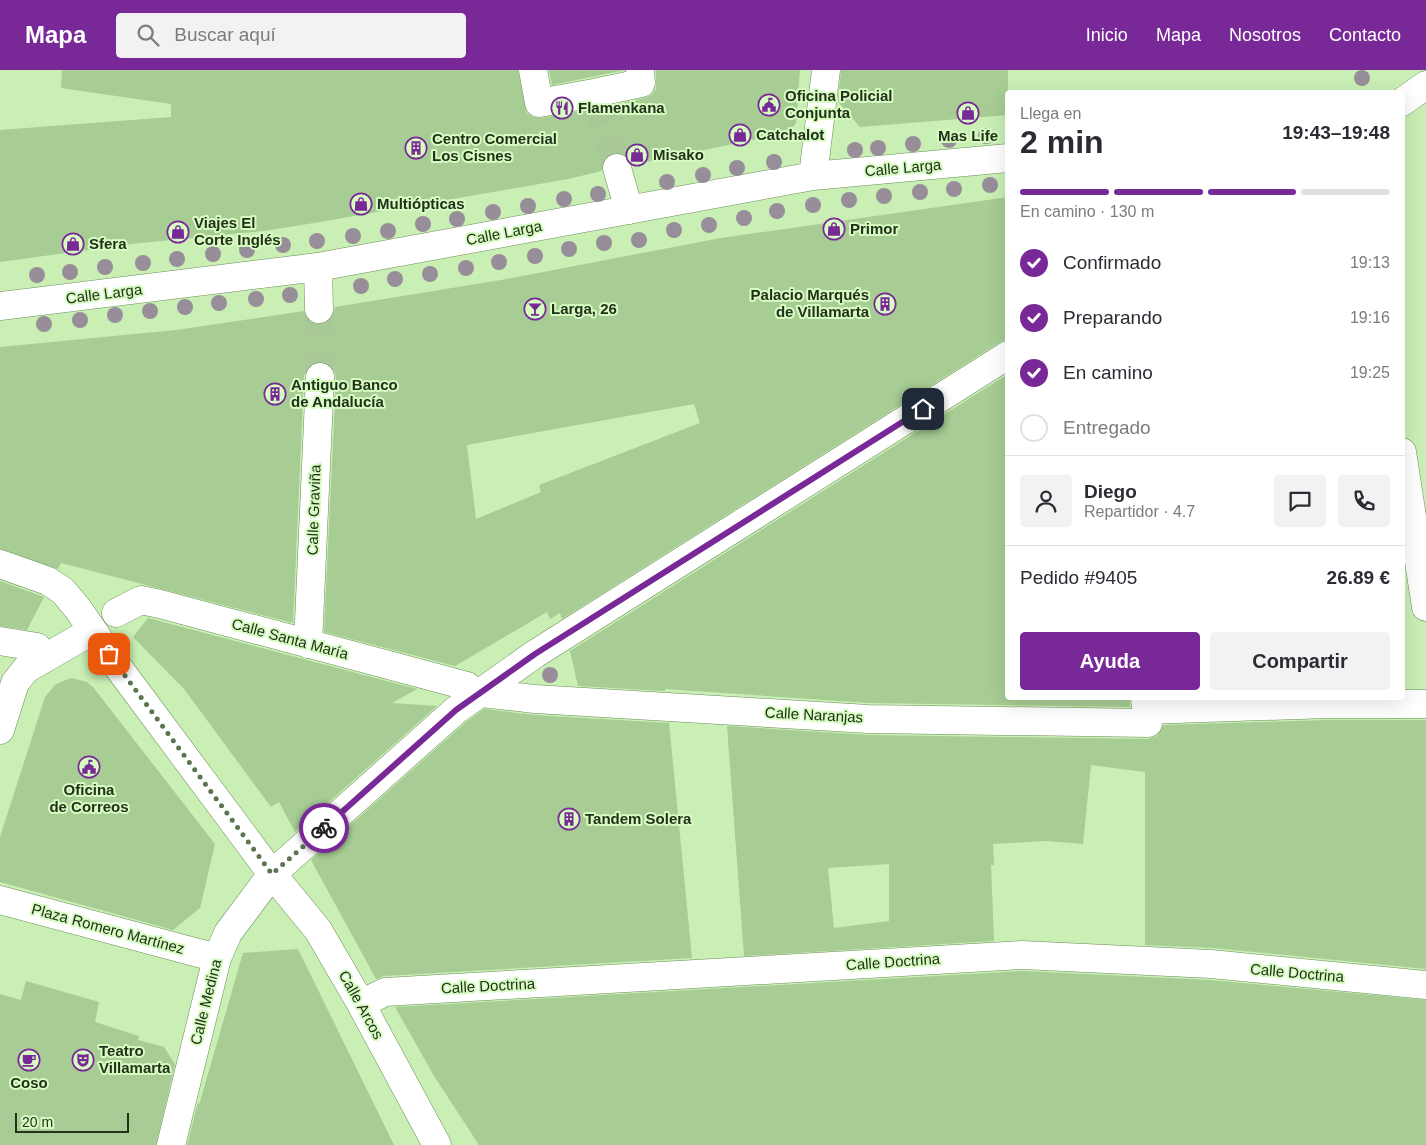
<!DOCTYPE html>
<html lang="es">
<meta charset="utf-8">
<style>
body{margin:0;font-family:Helvetica,sans-serif;background:#f2f2f3;color:#2b2b33;height:100vh;display:flex;flex-direction:column;font-size:19px;white-space:nowrap}
*{box-sizing:border-box;margin:0}
p{font-size:16px;color:#7c7c81}
.icon{flex:none;width:28px;height:28px;fill:none;stroke:currentColor;stroke-width:2;stroke-linecap:round;stroke-linejoin:round}
.map{position:relative;flex:1;overflow:hidden}
.side{position:absolute;left:1005px;top:20px;width:400px;height:610px;display:flex;flex-direction:column;background:#fff;border-radius:5px;box-shadow:0 5px 20px #0002}
.side>*{flex:none}
.scale{position:absolute;left:15px;bottom:12px;width:114px;box-sizing:border-box;padding-left:5px;border:2px solid #23311b;border-top:0;font-size:14px;line-height:18px;white-space:nowrap;color:#23311b;-webkit-text-stroke:4px #d6fcc2;paint-order:stroke}
.pin{position:absolute;display:grid;place-items:center;width:42px;height:42px;color:#fff;margin:-21px;border-radius:10px;box-shadow:0 2px 8px #0006}
.courier{position:absolute;display:grid;place-items:center;width:50px;height:50px;margin:-25px;border:4px solid #792898;border-radius:50%;background:#fff;color:#222;box-shadow:0 1px 6px #0007}
.headline em{font-style:normal;font-weight:800}
.headline div{display:flex;flex-direction:column-reverse}
.headline{display:flex;align-items:center;justify-content:space-between;height:85px;padding:0 15px}
h1{font-size:32px;font-weight:800;line-height:38px}
.bar{display:grid;grid-template-columns:repeat(4,1fr);gap:8px 5px;align-content:center;height:60px;padding:0 15px}
.bar i{height:6px;border-radius:4px;background:#e1e1e2}
.bar .active{background:#792898}
.bar p{grid-column:span 4}
.line{display:flex;align-items:center;gap:12px;padding:0 15px;border-top:1px solid #e1e1e2}
.line div{flex:1}
.round{display:grid;place-items:center;flex:none;width:52px;height:52px;border-radius:5px;background:#f2f2f3}
ol{padding:0 15px;list-style:none}
li{display:flex;align-items:center;gap:15px;height:55px}
li p{margin-inline-start:auto}
li .icon{padding:5px;border-radius:50%;background:#792898;color:#fff;stroke-width:4}
li:last-child{color:#7c7c81}
li i{width:28px;height:28px;border:2px solid #e1e1e2;border-radius:50%}
.cta{display:flex;gap:10px;margin-top:auto;padding:10px 15px}
.cta a{flex:1;height:58px;border-radius:5px;background:#792898;color:#fff;font-size:20px;font-weight:800;line-height:58px;text-align:center}
.cta a+a{background:#f2f2f3;color:#2b2b33}
header{display:flex;align-items:center;gap:30px;box-sizing:border-box;height:70px;padding:0 25px;background:#792898;color:#fff}
header strong{font-size:24px}
nav{display:flex;gap:28px;margin-inline-start:auto;font-size:18px}
.search{width:350px;height:45px;background:#f2f2f3;display:flex;align-items:center;gap:12px;box-sizing:border-box;padding:0 18px;border-radius:5px;color:#7c7c81;font-size:19px}
.map>svg:first-child{display:block}
.building{fill:#a7cc94;fill-rule:evenodd}
.lines{fill:none;stroke-linecap:round;stroke-linejoin:round}
.minor-tunnel{stroke:#a8c996;stroke-width:28;stroke-dasharray:28 14;stroke-linecap:butt}
.minor-casing{stroke:#6c8e59;stroke-width:29}
.minor{stroke:#fff;stroke-width:28}
.tree{fill:#978e99}
.done{stroke:#5d7451;stroke-width:5;stroke-dasharray:0 9}
.route{stroke:#792898;stroke-width:6}
.labels{text-anchor:middle;stroke-width:4;stroke-linejoin:round;paint-order:stroke}
.poi-label{font-size:15px;font-weight:bold;fill:#23311b;stroke:#d6fcc2;text-anchor:start}
.street-label{font-size:15px;fill:#23311b;stroke:#d6fcc2}
</style>
<header>
<strong>Mapa</strong>
<div class="search"><svg class="icon" aria-label="search" viewBox="0 0 24 24"><circle cx="10" cy="10" r="6"/><path d="M15 15l6 6"/></svg>Buscar aquí</div>
<nav><a>Inicio</a><a>Mapa</a><a>Nosotros</a><a>Contacto</a></nav>
</header>
<div class="map">
<svg width="1426" height="1075" viewBox="0 0 1426 1075">
<rect width="100%" height="100%" fill="#c9efb5"/>
<path class="building" d="M 62,0 L 518,0 L 527,43 L 533,47 L 541,48 L 586,40 L 598,43 L 608,36 L 645,28 L 651,25 L 656,19 L 656,0 L 800,0 L 796,53 L 786,66 L 757,69 L 632,95 L 627,86 L 620,83 L 613,83 L 605,88 L 602,101 L 568,109 L 314,153 L 264,161 L 131,174 L 0,192 L 0,60 L 171,47 L 171,34 L 61,18 Z
M 549,0 L 625,0 L 552,15 Z
M 841,0 L 1008,0 L 1008,45 L 860,57 L 838,32 Z
M 1008,127 L 1008,269 L 1000,272 L 562,549 L 560,543 L 550,549 L 547,542 L 455,596 L 324,562 L 336,308 L 334,299 L 328,294 L 321,291 L 312,293 L 307,299 L 304,306 L 293,553 L 61,493 L 58,499 L 0,479 L 0,277 L 176,260 L 304,241 L 311,252 L 320,255 L 328,252 L 332,247 L 335,237 L 501,210 L 721,168 ZM 694,334 L 700,353 L 539,415 L 541,422 L 476,449 L 467,375 Z
M 1008,304 L 1008,628 L 1130,628 L 1130,637 L 869,633 L 665,619 L 665,621 L 578,616 L 570,581 Z
M 0,511 L 44,527 L 27,560 L 0,556 Z
M 148,548 L 417,619 L 392,633 L 437,636 L 295,762 L 279,732 L 271,737 L 184,619 L 133,567 Z
M 71,608 L 87,612 L 93,617 L 215,774 L 200,838 L 173,860 L 0,812 L 0,767 L 45,627 L 56,614 Z
M 484,639 L 534,645 L 669,653 L 692,888 L 384,906 L 376,909 L 311,790 L 466,652 Z
M 1328,650 L 1426,650 L 1426,899 L 1213,878 L 1145,875 L 1145,702 L 1091,695 L 1083,774 L 1046,771 L 993,774 L 994,795 L 991,795 L 994,871 L 744,886 L 727,656 L 868,665 L 1148,669 L 1157,666 L 1163,655 ZM 889,794 L 889,851 L 834,858 L 828,798 Z
M 298,879 L 394,1075 L 187,1075 L 198,1032 L 199,1035 L 243,883 Z
M 1022,901 L 1210,910 L 1426,930 L 1426,1075 L 479,1075 L 434,1006 L 395,937 Z
M 26,911 L 99,932 L 95,952 L 139,966 L 138,970 L 164,977 L 175,994 L 156,1075 L 0,1075 L 0,924 L 21,930 Z"/>
<g class="lines">
<path class="minor-tunnel" d="M 595,28 L 617,98
M 319,239 L 320,307"/>
<g class="minor-casing">
<path id="minor" d="M 533,0 L 539,33 L 594,23 L 595,28
M 594,23 L 641,13 L 640,0
M 1402,32 L 1426,15
M 617,98 L 629,140
M 813,106 L 826,0
M 318,197 L 319,239
M 0,236 L 318,197 L 813,106 L 1008,88
M 1402,382 L 1426,537
M 0,494 L 48,511 L 63,521 L 78,539 L 118,597 L 272,804 L 318,860 L 361,934 L 437,1075
M 116,543 L 141,530 L 160,534 L 467,616
M 0,571 L 37,577
M 308,574 L 320,307
M 481,623 L 535,629 L 868,649 L 1148,653 L 1145,628
M 1146,640 L 1328,634 L 1426,634
M 0,660 L 15,613 L 26,599 L 92,561
M 0,830 L 217,888
M 361,934 L 385,922 L 1022,885 L 1211,894 L 1426,915
M 171,1075 L 217,888 L 228,863 L 272,804 L 456,640 L 535,584 L 1008,285"/>
</g>
<use href="#minor" class="minor"/>
</g>
<g class="tree">
<circle cx="1362" cy="8" r="8"/>
<circle cx="986" cy="66" r="8"/>
<circle cx="949" cy="70" r="8"/>
<circle cx="913" cy="74" r="8"/>
<circle cx="878" cy="78" r="8"/>
<circle cx="855" cy="80" r="8"/>
<circle cx="774" cy="92" r="8"/>
<circle cx="737" cy="98" r="8"/>
<circle cx="703" cy="105" r="8"/>
<circle cx="667" cy="112" r="8"/>
<circle cx="990" cy="115" r="8"/>
<circle cx="954" cy="119" r="8"/>
<circle cx="920" cy="122" r="8"/>
<circle cx="598" cy="124" r="8"/>
<circle cx="884" cy="126" r="8"/>
<circle cx="564" cy="129" r="8"/>
<circle cx="849" cy="130" r="8"/>
<circle cx="813" cy="135" r="8"/>
<circle cx="528" cy="136" r="8"/>
<circle cx="777" cy="141" r="8"/>
<circle cx="493" cy="142" r="8"/>
<circle cx="744" cy="148" r="8"/>
<circle cx="457" cy="149" r="8"/>
<circle cx="423" cy="154" r="8"/>
<circle cx="709" cy="155" r="8"/>
<circle cx="674" cy="160" r="8"/>
<circle cx="388" cy="161" r="8"/>
<circle cx="353" cy="166" r="8"/>
<circle cx="639" cy="170" r="8"/>
<circle cx="317" cy="171" r="8"/>
<circle cx="604" cy="173" r="8"/>
<circle cx="283" cy="175" r="8"/>
<circle cx="569" cy="179" r="8"/>
<circle cx="247" cy="180" r="8"/>
<circle cx="213" cy="184" r="8"/>
<circle cx="535" cy="186" r="8"/>
<circle cx="177" cy="189" r="8"/>
<circle cx="499" cy="192" r="8"/>
<circle cx="143" cy="193" r="8"/>
<circle cx="105" cy="197" r="8"/>
<circle cx="466" cy="198" r="8"/>
<circle cx="70" cy="202" r="8"/>
<circle cx="430" cy="204" r="8"/>
<circle cx="37" cy="205" r="8"/>
<circle cx="395" cy="209" r="8"/>
<circle cx="361" cy="216" r="8"/>
<circle cx="290" cy="225" r="8"/>
<circle cx="256" cy="229" r="8"/>
<circle cx="219" cy="233" r="8"/>
<circle cx="185" cy="237" r="8"/>
<circle cx="150" cy="241" r="8"/>
<circle cx="115" cy="245" r="8"/>
<circle cx="80" cy="250" r="8"/>
<circle cx="44" cy="254" r="8"/>
<circle cx="550" cy="605" r="8"/>
</g>
<g class="lines">
<path class="done" d="M 109,584 L 272,804 L 324,758"/>
<path class="route" d="M 324,758 L 456,640 L 535,584 L 923,339"/>
</g>
<defs>
<g id="civic-ring" transform="scale(1.125)"><circle r="9.5" fill="#d6fcc2" stroke="#792898" stroke-width="1.5"/><path d="M-.6-6.5H3V-4.5H.6V-3L4-1V1h2V6H-6V1h2V-1L-.6-3ZM-1.2 2.5V6h2.4V2.5Z" fill="#792898"/></g>
<g id="restaurant-ring" transform="scale(1.125)"><circle r="9.5" fill="#d6fcc2" stroke="#792898" stroke-width="1.5"/><path d="M-5-6h1v4h1v-4h1v4h1v-4h1v5L-1.5 .5V6h-2V.5L-5-1ZM5-6V6H3V1.5H1.5Q1.5-4 5-6Z" fill="#792898"/></g>
<g id="shop-ring" transform="scale(1.125)"><circle r="9.5" fill="#d6fcc2" stroke="#792898" stroke-width="1.5"/><path d="M-5-2.5h2.3a2.7 3.5 0 0 1 5.4 0H5L5.5 6h-11ZM-1.5-2.5h3a1.5 2.3 0 0 0-3 0Z" fill="#792898"/></g>
<g id="building-ring" transform="scale(1.125)"><circle r="9.5" fill="#d6fcc2" stroke="#792898" stroke-width="1.5"/><path d="M-4-6H4V6H1V3H-1V6H-4ZM-2.5-4.3h1.7v1.8h-1.7ZM.8-4.3h1.7v1.8H.8ZM-2.5-1h1.7V.8h-1.7ZM.8-1h1.7V.8H.8Z" fill="#792898"/></g>
<g id="bar-ring" transform="scale(1.125)"><circle r="9.5" fill="#d6fcc2" stroke="#792898" stroke-width="1.5"/><path d="M-6-5H6L.8 .8V4.5H3.5V6h-7V4.5H-.8V.8Z" fill="#792898"/></g>
<g id="cafe-ring" transform="scale(1.125)"><circle r="9.5" fill="#d6fcc2" stroke="#792898" stroke-width="1.5"/><path d="M-5.5-4.5H6V0H3Q3 3.5 0 3.5H-2.5Q-5.5 3.5-5.5 0ZM3-3.2v2h1.7v-2ZM-6 4.5H4V6H-6Z" fill="#792898"/></g>
<g id="theatre-ring" transform="scale(1.125)"><circle r="9.5" fill="#d6fcc2" stroke="#792898" stroke-width="1.5"/><path d="M-5-5.5Q0-4 5-5.5V0Q5 5 0 6Q-5 5-5 0ZM-3.3-2.5H-1v1.5H-3.3ZM1-2.5H3.3v1.5H1ZM-2.8 1Q0 5.5 2.8 1Z" fill="#792898"/></g>
</defs>
<g fill-rule="evenodd">
<use href="#civic-ring" x="769" y="35"/>
<use href="#restaurant-ring" x="562" y="38"/>
<use href="#shop-ring" x="968" y="43"/>
<use href="#shop-ring" x="740" y="65"/>
<use href="#building-ring" x="416" y="78"/>
<use href="#shop-ring" x="637" y="85"/>
<use href="#shop-ring" x="361" y="134"/>
<use href="#shop-ring" x="834" y="159"/>
<use href="#shop-ring" x="178" y="162"/>
<use href="#shop-ring" x="73" y="174"/>
<use href="#building-ring" x="885" y="234"/>
<use href="#bar-ring" x="535" y="239"/>
<use href="#building-ring" x="275" y="324"/>
<use href="#civic-ring" x="89" y="697"/>
<use href="#building-ring" x="569" y="749"/>
<use href="#cafe-ring" x="29" y="990"/>
<use href="#theatre-ring" x="83" y="990"/>
</g>
<g class="labels">
<g class="poi-label">
<text x="785" y="31">Oficina Policial<tspan x="785" dy="17">Conjunta</tspan></text>
<text x="578" y="43">Flamenkana</text>
<text x="756" y="70">Catchalot</text>
<text x="968" y="71" text-anchor="middle">Mas Life</text>
<text x="432" y="74">Centro Comercial<tspan x="432" dy="17">Los Cisnes</tspan></text>
<text x="653" y="90">Misako</text>
<text x="377" y="139">Multiópticas</text>
<text x="194" y="158">Viajes El<tspan x="194" dy="17">Corte Inglés</tspan></text>
<text x="850" y="164">Primor</text>
<text x="89" y="179">Sfera</text>
<text x="869" y="230" text-anchor="end">Palacio Marqués<tspan x="869" dy="17">de Villamarta</tspan></text>
<text x="551" y="244">Larga, 26</text>
<text x="291" y="320">Antiguo Banco<tspan x="291" dy="17">de Andalucía</tspan></text>
<text x="89" y="725" text-anchor="middle">Oficina<tspan x="89" dy="17">de Correos</tspan></text>
<text x="585" y="754">Tandem Solera</text>
<text x="99" y="986">Teatro<tspan x="99" dy="17">Villamarta</tspan></text>
<text x="29" y="1018" text-anchor="middle">Coso</text>
</g>
<g class="street-label">
<text transform="translate(903 98) rotate(-5)" y="5">Calle Larga</text>
<text transform="translate(504 163) rotate(-11)" y="5">Calle Larga</text>
<text transform="translate(104 224) rotate(-7)" y="5">Calle Larga</text>
<text transform="translate(314 440) rotate(-88)" y="5">Calle Graviña</text>
<text transform="translate(290 569) rotate(15)" y="5">Calle Santa María</text>
<text transform="translate(814 645) rotate(3)" y="5">Calle Naranjas</text>
<text transform="translate(108 859) rotate(15)" y="5">Plaza Romero Martínez</text>
<text transform="translate(893 892) rotate(-4)" y="5">Calle Doctrina</text>
<text transform="translate(1297 903) rotate(5)" y="5">Calle Doctrina</text>
<text transform="translate(488 916) rotate(-3)" y="5">Calle Doctrina</text>
<text transform="translate(206 932) rotate(-76)" y="5">Calle Medina</text>
<text transform="translate(361 935) rotate(61)" y="5">Calle Arcos</text>
</g>
</g>
</svg>
<div class="scale">20 m</div>
<div class="pin" style="left:109px;top:584px;background:#ea580c"><svg class="icon" aria-label="bag" viewBox="0 0 24 24"><path d="M5 8h14l-1 12H6zM9 8a3 3 0 0 1 6 0"/></svg></div>
<div class="pin" style="left:923px;top:339px;background:#1f2937"><svg class="icon" aria-label="home" viewBox="0 0 24 24"><path d="M3 11l9-7 9 7M6 9v11h12V9"/></svg></div>
<div class="courier" style="left:324px;top:758px"><svg class="icon" aria-label="bike" viewBox="0 0 24 24"><circle cx="6" cy="16" r="4"/><circle cx="18" cy="16" r="4"/><path d="M6 16l4-8h5l3 8M10 8l3 8H6M13 5h3"/></svg></div>
<section class="side">
<div class="headline"><div><h1>2 min</h1><p>Llega en</p></div><em>19:43–19:48</em></div>
<div class="bar"><i class="active"></i><i class="active"></i><i class="active"></i><i></i><p>En camino · 130 m</p></div>
<ol>
<li><svg class="icon" aria-label="check" viewBox="0 0 24 24"><path d="M5 12l5 5 9-10"/></svg>Confirmado<p>19:13</p></li>
<li><svg class="icon" aria-label="check" viewBox="0 0 24 24"><path d="M5 12l5 5 9-10"/></svg>Preparando<p>19:16</p></li>
<li><svg class="icon" aria-label="check" viewBox="0 0 24 24"><path d="M5 12l5 5 9-10"/></svg>En camino<p>19:25</p></li>
<li><i></i>Entregado</li>
</ol>
<div class="line" style="height:90px"><a class="round"><svg class="icon" aria-label="person" viewBox="0 0 24 24"><circle cx="12" cy="8" r="4"/><path d="M4 21q1-7 8-7t8 7"/></svg></a><div><b>Diego</b><p>Repartidor · 4.7</p></div><a class="round"><svg class="icon" aria-label="chat" viewBox="0 0 24 24"><path d="M4 5h16v11H9l-5 4z"/></svg></a><a class="round"><svg class="icon" aria-label="phone" viewBox="0 0 24 24"><path d="M5 4h4l2 5-3 2q2 4 5 5l2-3 5 2v4C11 20 4 13 5 4z"/></svg></a></div>
<div class="line" style="height:65px"><div>Pedido #9405</div><b>26.89 €</b></div>
<div class="cta"><a>Ayuda</a><a>Compartir</a></div>
</section>
</div>
